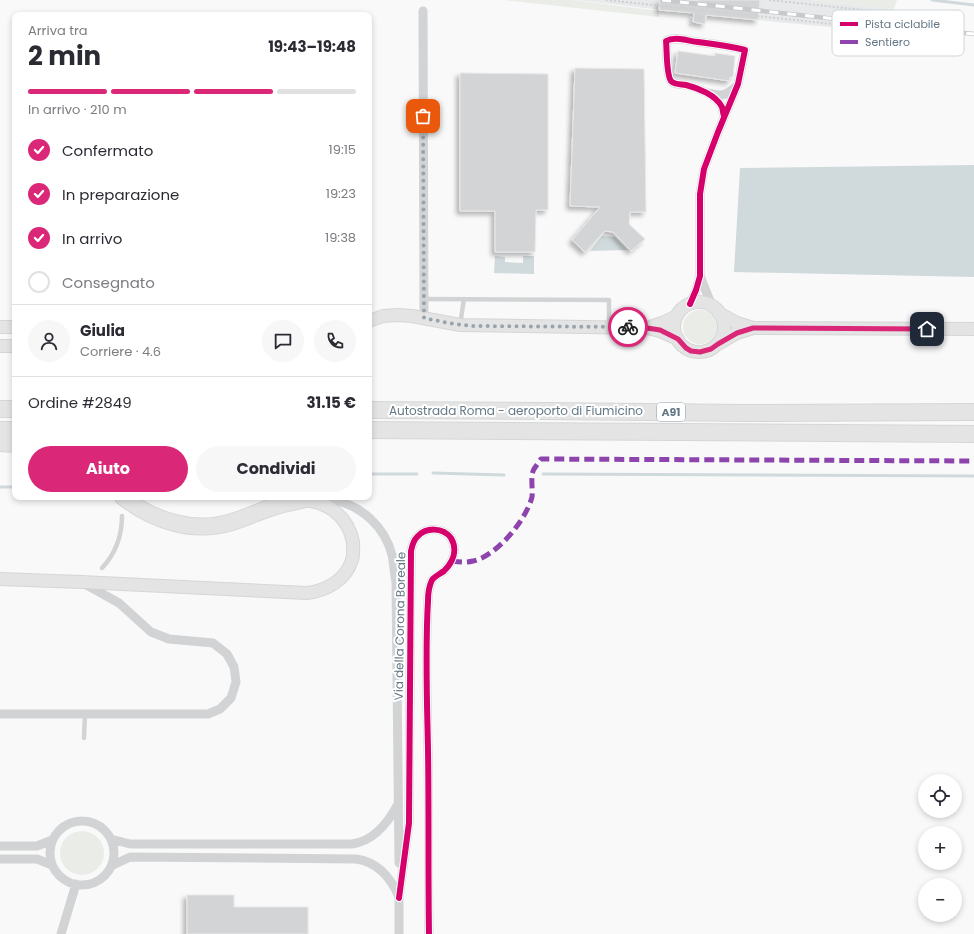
<!DOCTYPE html>
<html lang="it">
<meta charset="utf-8">
<style>
body{margin:0;font-family:Poppins,sans-serif;background:#f7f7f7;color:#2b2b33;height:100vh;display:flex;flex-direction:column;font-size:15px;white-space:nowrap}
*{box-sizing:border-box;margin:0}
p{font-size:13px;color:#7c7c81}
.icon{flex:none;width:22px;height:22px;fill:none;stroke:currentColor;stroke-width:2;stroke-linecap:round;stroke-linejoin:round}
.map{position:relative;flex:1;overflow:hidden}
.details{position:absolute;left:12px;top:12px;width:360px;height:488px;display:flex;flex-direction:column;background:#fff;border-radius:8px;box-shadow:0 2px 6px #0003}
.details>*{flex:none}
.tools{position:absolute;left:918px;top:774px;display:grid;gap:8px}
.tools a{display:grid;place-items:center;width:44px;height:44px;border-radius:50%;background:#fff;box-shadow:0 2px 6px #0003;font-size:20px}
.pin{position:absolute;display:grid;place-items:center;width:34px;height:34px;color:#fff;margin:-17px;border-radius:8px;box-shadow:0 2px 6px #0006}
.courier{position:absolute;display:grid;place-items:center;width:40px;height:40px;margin:-20px;border:3px solid #db2777;border-radius:50%;background:#fff;color:#222;box-shadow:0 1px 5px #0007}
.overview em{font-style:normal;font-weight:700}
.overview div{display:flex;flex-direction:column-reverse}
.overview{display:flex;align-items:center;justify-content:space-between;height:68px;padding:0 16px}
h1{font-size:26px;font-weight:700;line-height:30px}
.bar{display:grid;grid-template-columns:repeat(4,1fr);gap:6px 4px;align-content:center;height:48px;padding:0 16px}
.bar i{height:5px;border-radius:3px;background:#e1e1e2}
.bar .current{background:#db2777}
.bar p{grid-column:span 4}
.line{display:flex;align-items:center;gap:10px;padding:0 16px;border-top:1px solid #e1e1e2}
.line div{flex:1}
.round{display:grid;place-items:center;flex:none;width:42px;height:42px;border-radius:21px;background:#f7f7f7}
ol{padding:0 16px;list-style:none}
li{display:flex;align-items:center;gap:12px;height:44px}
li p{margin-inline-start:auto}
li .icon{padding:4px;border-radius:50%;background:#db2777;color:#fff;stroke-width:4}
li:last-child{color:#7c7c81}
li i{width:22px;height:22px;border:2px solid #e1e1e2;border-radius:50%}
.cta{display:flex;gap:8px;margin-top:auto;padding:8px 16px}
.cta a{flex:1;height:46px;border-radius:24px;background:#db2777;color:#fff;font-size:16px;font-weight:700;line-height:46px;text-align:center}
.cta a+a{background:#f7f7f7;color:#2b2b33}
.map>svg:first-child{display:block}
.built{fill:#e7e9ea}
.green{fill:#e9ece7}
.water{fill:#d0d9dc}
.lines{fill:none;stroke-linecap:round;stroke-linejoin:round}
.stream{stroke:#d0d9dc;stroke-width:3}
.building{fill:#d2d4d5;stroke:#e8e8e8;filter:url(#shadow)}
.secondary-casing{stroke:#d5d6d7;stroke-width:14}
.highway-casing{stroke:#d5d7d7;stroke-width:18}
.path{stroke:#ced0d1;stroke-width:2;stroke-dasharray:2 2;stroke-linecap:butt}
.lane{stroke:#d2d3d4;stroke-width:4.5}
.street{stroke:#d2d3d4;stroke-width:9}
.secondary{stroke:#e4e4e5;stroke-width:12}
.highway{stroke:#e4e4e5;stroke-width:16}
.rail-casing{stroke:#c7c9ca;stroke-width:4.5}
.rail{stroke:#fff;stroke-width:3;stroke-dasharray:9;stroke-linecap:butt}
.path-bridge{stroke:#ced0d1;stroke-width:2;stroke-dasharray:2 2;stroke-linecap:butt}
.quiet{stroke:#8e44ad;stroke-width:5;stroke-dasharray:10 5;stroke-linecap:butt}
.cycleway-casing{stroke:#fff;stroke-width:8}
.cycleway{stroke:#d6006c;stroke-width:6}
.done{stroke:#97a4ae;stroke-width:4;stroke-dasharray:0 7.2}
.route{stroke:#db2777;stroke-width:5}
.labels{text-anchor:middle;stroke-width:4;stroke-linejoin:round;paint-order:stroke}
.shield{fill:#fff;stroke:#91a0aa;stroke-width:1}
.shield-label{font-size:11px;font-weight:bold;fill:#627785}
.street-label{font-size:12px;fill:#627785;stroke:#fff}
.key{fill:#fff;stroke:#d0d6da;stroke-width:1}
.key-label{font-size:11px;fill:#627785}
</style>
<div class="map">
<svg width="974" height="934" viewBox="0 0 974 934">
<defs>
<filter id="shadow"><feDropShadow dx="-3.5" dy="3.5" stdDeviation="2" flood-color="#0004"/></filter>
</defs>
<rect width="100%" height="100%" fill="#f9f9f9"/>
<path class="built" d="M 576,0 L 811,0 L 894,9 L 892,33 L 706,15 Z"/>
<path class="green" d="M 504,0 L 573,0 L 659,11 L 659,17 Z
M 811,0 L 897,0 L 894,9 Z
M683 327a17 17 0 1 1 34 0a17 17 0 1 1-34 0Z
M60 853a22 22 0 1 1 44 0a22 22 0 1 1-44 0Z"/>
<path class="water" d="M 974,165 L 974,277 L 734,272 L 740,168 Z
M 602,236 L 615,237 L 627,250 L 590,251 Z
M 495,256 L 505,257 L 505,262 L 523,263 L 523,256 L 534,256 L 534,274 L 494,273 Z"/>
<g class="lines">
<path class="stream" d="M 932,0 L 974,5
M 433,473 L 504,475
M 369,474 L 417,474
M 543,474 L 974,476
M 0,487 L 15,487"/>
</g>
<path class="building" d="M 660,0 L 697,4 L 697,0 L 760,0 L 758,20 L 706,15 L 705,24 L 693,22 L 694,13 L 659,10 Z
M 678,51 L 715,56 L 715,53 L 735,56 L 733,77 L 730,77 L 730,81 L 675,73 Z
M 575,68 L 644,69 L 646,212 L 630,212 L 629,224 L 645,239 L 631,251 L 613,232 L 605,231 L 585,252 L 572,240 L 600,207 L 570,206 Z
M 460,73 L 548,74 L 548,210 L 536,210 L 535,252 L 495,252 L 495,211 L 460,211 Z
M 187,895 L 234,895 L 234,907 L 308,907 L 308,934 L 187,934 Z"/>
<g class="lines">
<g class="secondary-casing">
<path id="secondary" d="M674 327a25 25 0 1 1 50 0a25 25 0 1 1-50 0Z
M 719,313 L 737,323 L 753,328 L 974,329
M 369,321 L 383,316 L 398,315 L 412,316 L 460,325 L 647,328 L 660,331 L 678,339
M 0,327 L 15,327
M 647,328 L 662,323 L 677,316
M 718,344 L 737,333 L 753,328
M 0,346 L 15,346
M 0,579 L 81,582 L 307,593 C 326,591 346,580 352,560 C 354,555 353,548 353,542 C 348,516 327,501 302,500"/>
</g>
<g class="highway-casing">
<path id="highway" d="M 0,409 L 15,409
M 369,410 L 545,411 L 747,413 L 974,412
M 0,430 L 15,430
M 369,430 L 974,434
M 0,443 L 15,444
M 123,497 C 154,521 194,534 232,522 C 246,518 259,511 273,507 C 282,504 292,502 302,500"/>
</g>
<path class="path" d="M 606,0 L 889,30
M 769,0 L 892,13
M 691,18 L 702,19 L 702,16 L 696,15 L 696,17
M 690,26 L 692,9"/>
<path class="lane" d="M 424,299 L 609,300 L 609,327
M 460,325 L 464,299
M 102,568 C 116,553 122,537 122,516
M 84,738 L 85,714"/>
<path class="street" d="M 423,11 L 424,318
M 709,93 C 723,97 726,95 737,86
M 700,276 L 712,306
M 690,304 L 696,290 L 700,276 L 700,194 L 704,169 L 718,132 L 738,84 L 745,50 C 730,46 714,44 698,42 C 688,41 675,36 666,41 C 667,49 666,74 671,81 C 675,85 681,84 686,85 C 698,88 716,95 722,107 C 723,110 723,114 724,116
M 313,499 C 320,498 327,498 334,500 C 362,506 385,527 392,555 C 394,564 394,573 396,582 L 399,863
M 0,714 L 208,714 L 220,709 L 231,698 L 236,682 L 234,667 L 227,654 L 213,643 L 169,639 L 151,632 L 119,603 L 83,583
M50 853a32 32 0 1 1 64 0a32 32 0 1 1-64 0Z
M 111,839 L 130,844 L 352,844 C 374,841 388,823 398,804
M 0,846 L 37,846 L 52,840
M 0,859 L 37,859 L 52,865
M 111,866 L 130,857 L 356,859 C 378,862 391,878 399,897
M 399,893 L 399,934
M 399,898 L 409,823 L 411,551 C 412,546 413,541 417,537 C 426,527 443,527 451,538 C 458,550 453,562 444,571 C 440,574 435,576 432,580 C 429,586 428,594 428,601 C 425,650 427,700 428,749 C 429,811 428,872 429,934
M 61,934 L 76,884"/>
<use href="#secondary" class="secondary"/>
<use href="#highway" class="highway"/>
<g class="rail-casing">
<path id="rail" d="M 662,0 L 974,34"/>
</g>
<use href="#rail" class="rail"/>
<path class="path-bridge" d="M 695,15 L 702,16 L 702,19 L 696,19 L 696,17"/>
<path class="quiet" d="M 452,561 C 459,562 466,563 473,561 C 497,556 526,520 532,497 C 533,489 530,476 534,469 C 536,466 539,462 541,459 L 974,461"/>
<g class="cycleway-casing">
<path id="cycleway" d="M 690,304 L 696,290 L 700,276 L 700,194 L 704,169 L 718,132 L 738,84 L 745,50 C 730,46 714,44 698,42 C 688,41 675,36 666,41 C 667,49 666,74 671,81 C 675,85 681,84 686,85 C 698,88 716,95 722,107 C 723,110 723,114 724,116
M 399,898 L 409,823 L 411,551 C 412,546 413,541 417,537 C 426,527 443,527 451,538 C 458,550 453,562 444,571 C 440,574 435,576 432,580 C 429,586 428,594 428,601 C 425,650 427,700 428,749 C 429,811 428,872 429,934"/>
</g>
<use href="#cycleway" class="cycleway"/>
</g>
<g class="lines">
<path class="done" d="M 423,116 L 424,318 L 448,323 L 471,326 L 628,327"/>
<path class="route" d="M 628,327 L 647,328 L 660,330 L 678,339 L 686,348 L 691,351 L 700,352 L 711,349 L 718,344 L 737,333 L 753,328 L 927,329"/>
</g>
<g class="labels">
<rect class="shield" x="657" y="403" width="28" height="18" rx="3"/>
<g class="shield-label">
<text x="671" y="416">A91</text>
</g>
<g class="street-label">
<text x="516" y="415">Autostrada Roma - aeroporto di Fiumicino</text>
<text transform="translate(400 626) rotate(-89)" y="4">Via della Corona Boreale</text>
</g>
</g>
<rect x="832" y="10" width="132" height="46" rx="6" class="key"/>
<rect x="840" y="22" width="18" height="4" fill="#d6006c"/>
<rect x="840" y="40" width="18" height="4" fill="#8e44ad"/>
<g class="key-label">
<text x="865" y="28">Pista ciclabile</text>
<text x="865" y="46">Sentiero</text>
</g>
</svg>
<div class="tools">
<a><svg class="icon" aria-label="locate" viewBox="0 0 24 24"><circle cx="12" cy="12" r="6"/><path d="M12 2v4M12 18v4M2 12h4M18 12h4"/></svg></a>
<a>+</a>
<a>−</a>
</div>
<div class="pin" style="left:423px;top:116px;background:#ea580c"><svg class="icon" aria-label="bag" viewBox="0 0 24 24"><path d="M5 8h14l-1 12H6zM9 8a3 3 0 0 1 6 0"/></svg></div>
<div class="pin" style="left:927px;top:329px;background:#1f2937"><svg class="icon" aria-label="home" viewBox="0 0 24 24"><path d="M3 11l9-7 9 7M6 9v11h12V9"/></svg></div>
<div class="courier" style="left:628px;top:327px"><svg class="icon" aria-label="bike" viewBox="0 0 24 24"><circle cx="6" cy="16" r="4"/><circle cx="18" cy="16" r="4"/><path d="M6 16l4-8h5l3 8M10 8l3 8H6M13 5h3"/></svg></div>
<section class="details">
<div class="overview"><div><h1>2 min</h1><p>Arriva tra</p></div><em>19:43–19:48</em></div>
<div class="bar"><i class="current"></i><i class="current"></i><i class="current"></i><i></i><p>In arrivo · 210 m</p></div>
<ol>
<li><svg class="icon" aria-label="check" viewBox="0 0 24 24"><path d="M5 12l5 5 9-10"/></svg>Confermato<p>19:15</p></li>
<li><svg class="icon" aria-label="check" viewBox="0 0 24 24"><path d="M5 12l5 5 9-10"/></svg>In preparazione<p>19:23</p></li>
<li><svg class="icon" aria-label="check" viewBox="0 0 24 24"><path d="M5 12l5 5 9-10"/></svg>In arrivo<p>19:38</p></li>
<li><i></i>Consegnato</li>
</ol>
<div class="line" style="height:72px"><a class="round"><svg class="icon" aria-label="person" viewBox="0 0 24 24"><circle cx="12" cy="8" r="4"/><path d="M4 21q1-7 8-7t8 7"/></svg></a><div><b>Giulia</b><p>Corriere · 4.6</p></div><a class="round"><svg class="icon" aria-label="chat" viewBox="0 0 24 24"><path d="M4 5h16v11H9l-5 4z"/></svg></a><a class="round"><svg class="icon" aria-label="phone" viewBox="0 0 24 24"><path d="M5 4h4l2 5-3 2q2 4 5 5l2-3 5 2v4C11 20 4 13 5 4z"/></svg></a></div>
<div class="line" style="height:52px"><div>Ordine #2849</div><b>31.15 €</b></div>
<div class="cta"><a>Aiuto</a><a>Condividi</a></div>
</section>
</div>
